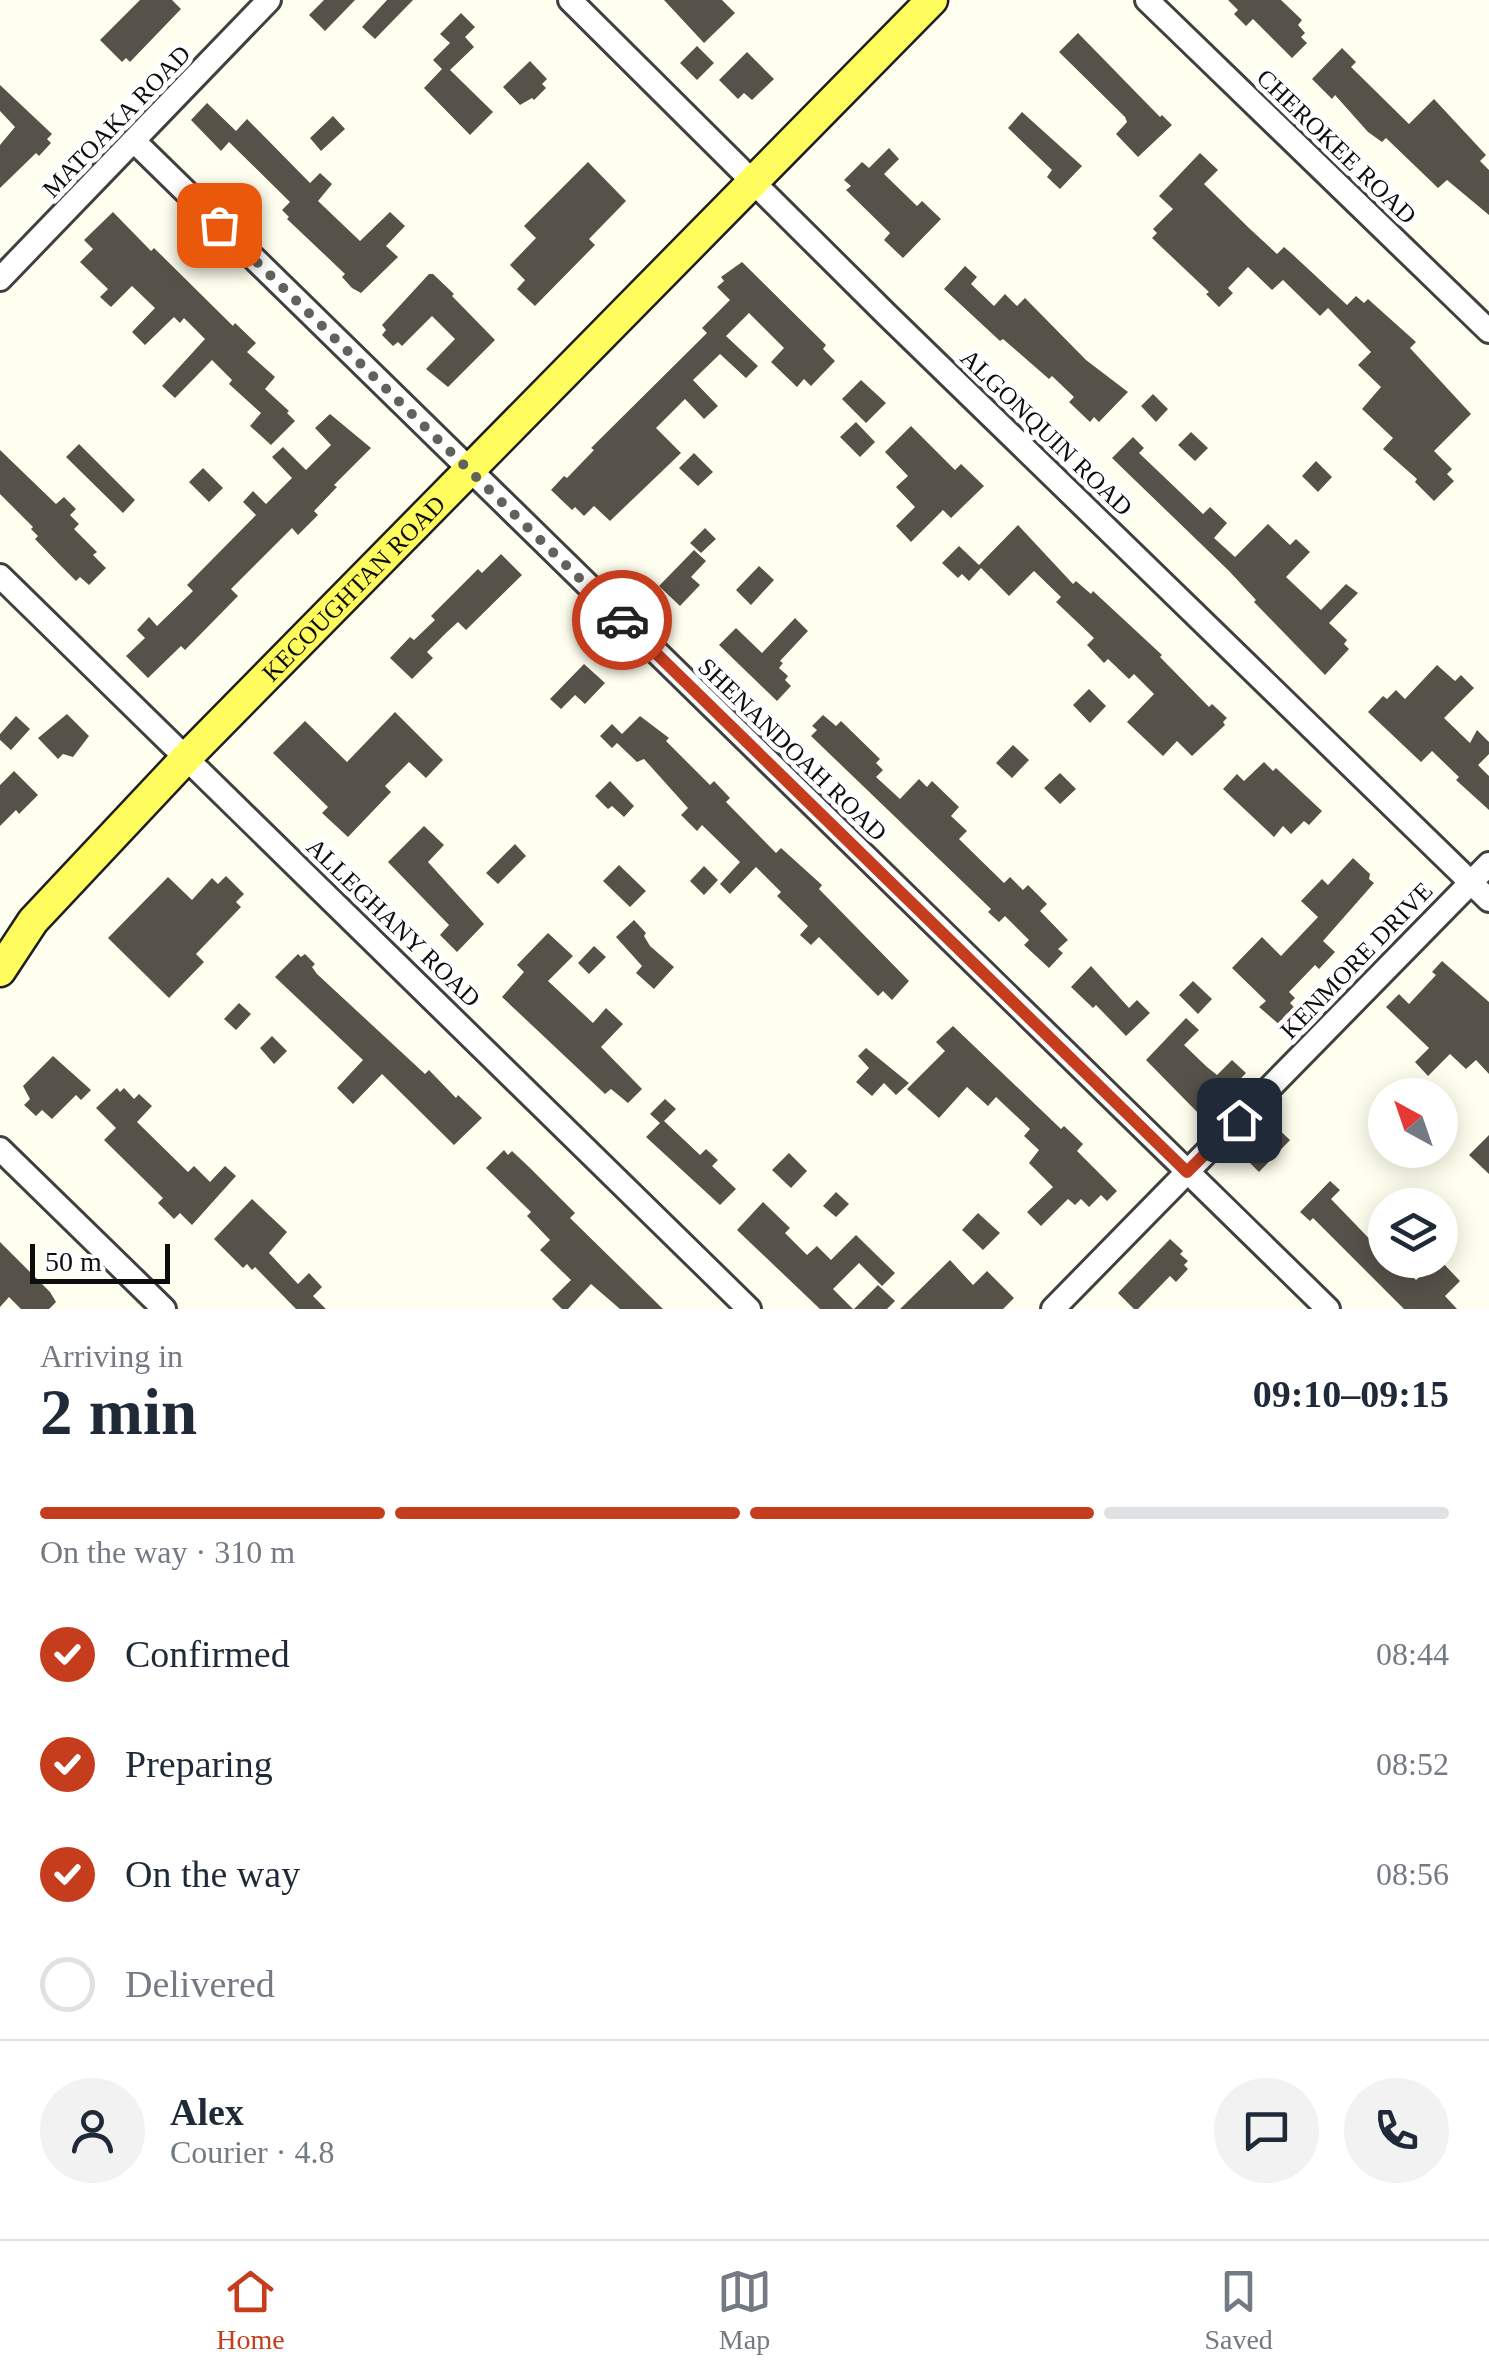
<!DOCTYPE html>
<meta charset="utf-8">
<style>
body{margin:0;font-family:"Times New Roman",serif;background:#f2f2f3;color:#1f2937;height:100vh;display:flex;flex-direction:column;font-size:38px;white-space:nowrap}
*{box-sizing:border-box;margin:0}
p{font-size:32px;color:#747a83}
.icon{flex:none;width:55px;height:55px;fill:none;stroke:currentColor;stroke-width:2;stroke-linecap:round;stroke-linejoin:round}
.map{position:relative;height:1309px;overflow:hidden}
.sheet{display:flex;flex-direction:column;background:#fff;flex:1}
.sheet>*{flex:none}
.needle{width:65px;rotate:320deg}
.fabs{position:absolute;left:1368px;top:1078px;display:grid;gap:20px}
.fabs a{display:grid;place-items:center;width:90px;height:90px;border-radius:50%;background:#fff;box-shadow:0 5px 25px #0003;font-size:50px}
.scale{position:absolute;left:30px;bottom:25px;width:140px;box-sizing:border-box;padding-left:10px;border:5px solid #0d0d0d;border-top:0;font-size:28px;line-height:35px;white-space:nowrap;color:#0d0d0d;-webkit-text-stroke:8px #fff;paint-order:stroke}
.pin{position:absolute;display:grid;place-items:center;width:85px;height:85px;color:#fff;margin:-42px;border-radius:20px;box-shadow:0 5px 15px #0006}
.courier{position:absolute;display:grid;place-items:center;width:100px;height:100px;margin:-50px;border:8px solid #c53d1d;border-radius:50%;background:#fff;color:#222;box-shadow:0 2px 12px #0007}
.summary em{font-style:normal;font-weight:700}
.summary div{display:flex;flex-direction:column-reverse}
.summary{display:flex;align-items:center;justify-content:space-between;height:170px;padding:0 40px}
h1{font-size:65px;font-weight:700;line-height:75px}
.bar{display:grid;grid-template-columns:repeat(4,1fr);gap:15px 10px;align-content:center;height:120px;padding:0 40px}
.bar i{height:12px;border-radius:8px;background:#e0e1e3}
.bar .selected{background:#c53d1d}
.bar p{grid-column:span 4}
.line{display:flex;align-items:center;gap:25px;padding:0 40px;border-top:2px solid #e0e1e3}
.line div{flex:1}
.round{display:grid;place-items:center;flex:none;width:105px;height:105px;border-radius:52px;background:#f2f2f3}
ol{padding:0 40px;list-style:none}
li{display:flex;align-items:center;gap:30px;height:110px}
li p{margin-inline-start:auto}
li .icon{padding:10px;border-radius:50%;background:#c53d1d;color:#fff;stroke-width:4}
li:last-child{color:#747a83}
li i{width:55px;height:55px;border:5px solid #e0e1e3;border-radius:50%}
.dock{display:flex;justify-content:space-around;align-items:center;height:140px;border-top:2px solid #e0e1e3;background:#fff;font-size:28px;color:#747a83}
.dock a{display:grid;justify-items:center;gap:5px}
.dock .selected{color:#c53d1d}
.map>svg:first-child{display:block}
.building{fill:#575249}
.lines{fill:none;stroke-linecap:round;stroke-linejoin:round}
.minor-casing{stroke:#404040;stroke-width:28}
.major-casing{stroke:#1e1e1e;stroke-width:35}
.minor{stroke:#fff;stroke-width:22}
.major{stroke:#fffd5e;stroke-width:30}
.done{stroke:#61625c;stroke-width:10;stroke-dasharray:0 18}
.route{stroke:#c53d1d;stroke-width:12}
.labels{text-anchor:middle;stroke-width:10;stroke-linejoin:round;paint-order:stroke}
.street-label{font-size:25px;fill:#0d0d0d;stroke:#fff}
</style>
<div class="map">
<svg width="1489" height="1309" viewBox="0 0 1489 1309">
<rect width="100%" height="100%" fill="#feffee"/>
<path class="building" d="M 140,0 L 172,0 L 181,9 L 130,62 L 126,58 L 122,62 L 100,40 Z
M 324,0 L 355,0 L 325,31 L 309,15 Z
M 387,0 L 413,0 L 375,39 L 362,27 Z
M 664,0 L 722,0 L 735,13 L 704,43 Z
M 1228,0 L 1281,0 L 1302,20 L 1298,25 L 1305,33 L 1301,37 L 1307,43 L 1292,58 L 1253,19 L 1246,26 L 1234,14 L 1238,10 Z
M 461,13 L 475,27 L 465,37 L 474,47 L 450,70 L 493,112 L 470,135 L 424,88 L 442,69 L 433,60 L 450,43 L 440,34 Z
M 1078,33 L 1160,117 L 1162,115 L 1172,125 L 1138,157 L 1116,134 L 1127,122 L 1125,117 L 1059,52 Z
M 697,46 L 714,63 L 697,80 L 680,63 Z
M 1342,48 L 1356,62 L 1351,67 L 1409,124 L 1434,99 L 1486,155 L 1480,161 L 1489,170 L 1489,215 L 1447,180 L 1438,188 L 1386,138 L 1382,142 L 1368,132 L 1335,95 L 1332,99 L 1312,79 Z
M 747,52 L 774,79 L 752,100 L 744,93 L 738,99 L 719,80 Z
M 530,61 L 547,79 L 542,84 L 546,88 L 534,100 L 532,98 L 520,105 L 503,87 Z
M 0,85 L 52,134 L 47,139 L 51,143 L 39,156 L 36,153 L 0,188 L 0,145 L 15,127 L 0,111 Z
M 207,103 L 236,131 L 247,119 L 310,183 L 320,173 L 332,184 L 318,201 L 360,241 L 390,212 L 405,226 L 386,246 L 398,257 L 361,293 L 352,288 L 342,277 L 345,274 L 287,219 L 289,217 L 282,210 L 290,202 L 229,142 L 221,151 L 191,120 Z
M 1022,112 L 1082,166 L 1060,189 L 1047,177 L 1052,170 L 1008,128 Z
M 333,116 L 345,129 L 321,151 L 310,138 Z
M 889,148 L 899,159 L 884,174 L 917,206 L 922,201 L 941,219 L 903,258 L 884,240 L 890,233 L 846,190 L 851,186 L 844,180 L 862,162 L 869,168 Z
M 1200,153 L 1218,170 L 1204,184 L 1250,229 L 1277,254 L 1284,247 L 1291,253 L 1347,305 L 1356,296 L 1364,303 L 1368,299 L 1416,342 L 1410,348 L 1471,414 L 1434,451 L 1452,469 L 1447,474 L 1454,481 L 1434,501 L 1415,482 L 1417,479 L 1383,449 L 1393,438 L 1362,409 L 1381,387 L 1358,365 L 1371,352 L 1328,308 L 1320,316 L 1283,280 L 1272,290 L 1248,267 L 1228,288 L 1233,293 L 1219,307 L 1206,294 L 1209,292 L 1152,238 L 1157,233 L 1153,229 L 1173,209 L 1159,196 Z
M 588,162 L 626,201 L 589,239 L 595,245 L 535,306 L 517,289 L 525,280 L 510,265 L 536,238 L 524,226 Z
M 113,212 L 151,251 L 154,248 L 233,326 L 235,323 L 256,343 L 247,352 L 275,377 L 265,389 L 289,411 L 287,413 L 295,421 L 271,445 L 250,426 L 261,413 L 229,384 L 232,380 L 212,360 L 175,398 L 162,386 L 205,339 L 184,318 L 180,323 L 174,317 L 145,345 L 132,332 L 155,308 L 132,286 L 111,307 L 100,297 L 108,289 L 80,262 L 93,249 L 84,240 Z
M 742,262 L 826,345 L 823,349 L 835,361 L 811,386 L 804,379 L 797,387 L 771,362 L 784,348 L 749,313 L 726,336 L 758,366 L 746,378 L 720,354 L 693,380 L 718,406 L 704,419 L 685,399 L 656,428 L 681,453 L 610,521 L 594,506 L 584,516 L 575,507 L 572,510 L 551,490 L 564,476 L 567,478 L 594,450 L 591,448 L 707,333 L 702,328 L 730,300 L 717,287 L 724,281 L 721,277 Z
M 965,266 L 977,277 L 971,284 L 994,306 L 1005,294 L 1017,306 L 1025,298 L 1086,360 L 1128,392 L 1099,422 L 1094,417 L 1090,422 L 1069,402 L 1074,397 L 1052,376 L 1049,379 L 1003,339 L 1000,341 L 944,289 Z
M 429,274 L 433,274 L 454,294 L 452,296 L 495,340 L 448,387 L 426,369 L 455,339 L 432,316 L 402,346 L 398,342 L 393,346 L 382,335 L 386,330 L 382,325 Z
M 861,380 L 886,403 L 866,423 L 842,399 Z
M 1153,394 L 1168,409 L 1156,422 L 1141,406 Z
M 330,414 L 371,448 L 334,485 L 337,487 L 314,511 L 318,515 L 298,535 L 292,528 L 231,589 L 238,596 L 185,650 L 181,646 L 148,678 L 126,656 L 145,638 L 137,630 L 149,617 L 157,626 L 193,591 L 187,585 L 256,515 L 243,502 L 253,491 L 266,504 L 292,478 L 272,457 L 283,447 L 306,470 L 331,445 L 315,428 Z
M 856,422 L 875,442 L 860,457 L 840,437 Z
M 911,426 L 955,470 L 961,464 L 984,486 L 951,518 L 943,510 L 911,542 L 896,526 L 915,507 L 896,487 L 908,476 L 885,452 Z
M 1191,432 L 1208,448 L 1195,461 L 1178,445 Z
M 1133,437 L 1144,448 L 1139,453 L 1203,514 L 1210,507 L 1227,523 L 1214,538 L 1235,557 L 1268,524 L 1290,545 L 1296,539 L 1310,552 L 1286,577 L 1321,610 L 1346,584 L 1358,593 L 1329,623 L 1347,640 L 1344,644 L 1349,649 L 1325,675 L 1254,602 L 1256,600 L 1229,571 L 1112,458 Z
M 79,444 L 135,500 L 123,513 L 66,457 Z
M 0,450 L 56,504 L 64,497 L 76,509 L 70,515 L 79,524 L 74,529 L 97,552 L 93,555 L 106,568 L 89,585 L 80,577 L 76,581 L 59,564 L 35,539 L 38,536 L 31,529 L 33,527 L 0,494 Z
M 694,453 L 713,472 L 698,486 L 679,468 Z
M 1316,461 L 1332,477 L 1318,492 L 1302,476 Z
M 203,468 L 223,488 L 209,502 L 189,482 Z
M 1018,525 L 1073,584 L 1076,581 L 1091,594 L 1093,591 L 1162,655 L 1160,657 L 1209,707 L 1212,704 L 1227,718 L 1223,722 L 1225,725 L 1192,756 L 1177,741 L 1163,756 L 1127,722 L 1154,694 L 1134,674 L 1129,679 L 1108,659 L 1104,663 L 1087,645 L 1094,638 L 1056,602 L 1061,597 L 1034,571 L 1009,596 L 981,568 L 969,581 L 962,574 L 958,578 L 942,563 L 959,546 L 979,565 Z
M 705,528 L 716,539 L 701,553 L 690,543 Z
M 694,550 L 706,561 L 691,577 L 700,585 L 680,606 L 659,586 Z
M 501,554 L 522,575 L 466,630 L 458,622 L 447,632 L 427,652 L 433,658 L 412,679 L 390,658 L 410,637 L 414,640 L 435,620 L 431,616 L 478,569 L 482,573 Z
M 759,566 L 774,580 L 751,605 L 736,590 Z
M 795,618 L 808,631 L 780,661 L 783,663 L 779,668 L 788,676 L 785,680 L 791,686 L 777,701 L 719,645 L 736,628 L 762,653 Z
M 584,664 L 605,683 L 585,704 L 575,695 L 561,709 L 550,699 Z
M 1437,665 L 1455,681 L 1461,675 L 1474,688 L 1444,718 L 1470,743 L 1477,730 L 1489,742 L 1489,754 L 1478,765 L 1489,776 L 1489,810 L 1456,780 L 1459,777 L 1432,751 L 1421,762 L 1368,712 L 1383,696 L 1387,699 L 1396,690 L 1405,699 Z
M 1089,689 L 1106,706 L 1090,723 L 1073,705 Z
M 395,712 L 443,760 L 426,778 L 409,762 L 385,786 L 391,792 L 348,837 L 322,813 L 328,807 L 273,753 L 305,721 L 347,762 Z
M 67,714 L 89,736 L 73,757 L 63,754 L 58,759 L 38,738 Z
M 823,715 L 836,726 L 841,721 L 880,759 L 876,763 L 883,770 L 876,777 L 900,799 L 919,779 L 927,787 L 932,781 L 959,807 L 951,816 L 967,831 L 959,839 L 1004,883 L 1010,877 L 1023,890 L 1028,885 L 1047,904 L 1040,911 L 1068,940 L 1058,949 L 1063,953 L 1049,968 L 1024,945 L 1029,940 L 1005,916 L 999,922 L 988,912 L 991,909 L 811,736 L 817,730 L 812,726 Z
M 16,716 L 30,729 L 11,750 L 0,740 L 0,734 Z
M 640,716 L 669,738 L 666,741 L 710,785 L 714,781 L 730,798 L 726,802 L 776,853 L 781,848 L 822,885 L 819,889 L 909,981 L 892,1000 L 883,991 L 878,996 L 819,937 L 811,945 L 800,935 L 808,926 L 777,896 L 781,892 L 756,867 L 730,894 L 720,884 L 740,862 L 702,825 L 697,831 L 681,815 L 688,808 L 644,759 L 637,762 L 617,743 L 612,748 L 600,736 L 612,724 L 622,734 Z
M 1013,745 L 1029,760 L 1012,778 L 996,763 Z
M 1264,762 L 1273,771 L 1276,768 L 1322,811 L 1309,825 L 1304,821 L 1291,834 L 1283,826 L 1274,837 L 1223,789 L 1237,774 L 1244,781 Z
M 14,771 L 38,795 L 19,814 L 16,810 L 0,826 L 0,785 Z
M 1060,773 L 1076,789 L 1060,804 L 1044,788 Z
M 610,781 L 634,806 L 624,817 L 612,806 L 608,809 L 595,796 Z
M 424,826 L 444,845 L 428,862 L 484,924 L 457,952 L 440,935 L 449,925 L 388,862 Z
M 515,844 L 526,856 L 498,884 L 486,873 Z
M 1353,858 L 1370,874 L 1369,879 L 1374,883 L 1323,941 L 1335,952 L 1319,969 L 1315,965 L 1289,992 L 1295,998 L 1290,1003 L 1297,1010 L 1281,1026 L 1259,1007 L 1266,1001 L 1232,968 L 1262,937 L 1281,956 L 1318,917 L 1301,901 L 1322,879 L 1328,885 Z
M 619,865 L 646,891 L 630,907 L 603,881 Z
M 704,866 L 718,880 L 704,895 L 690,881 Z
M 226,876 L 244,894 L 236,902 L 241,907 L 196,954 L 204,962 L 169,998 L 108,938 L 168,877 L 192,900 L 212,878 L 218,884 Z
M 634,920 L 646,933 L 644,936 L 650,946 L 674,967 L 654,989 L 636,973 L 642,966 L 616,937 Z
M 548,933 L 573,956 L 548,981 L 593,1023 L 606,1008 L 623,1024 L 601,1047 L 642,1089 L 628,1103 L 611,1089 L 605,1094 L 502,997 L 524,972 L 517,965 Z
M 594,946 L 606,957 L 589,974 L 578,963 Z
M 298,954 L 301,957 L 305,954 L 315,964 L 312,967 L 317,974 L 425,1074 L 429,1070 L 456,1098 L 458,1095 L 482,1118 L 454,1145 L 382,1074 L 353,1104 L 337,1088 L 363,1060 L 275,977 Z
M 1442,961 L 1489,1002 L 1489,1074 L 1476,1060 L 1466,1069 L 1450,1054 L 1428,1076 L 1415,1062 L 1429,1048 L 1386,1007 L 1399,994 L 1409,1004 L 1436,975 L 1432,972 Z
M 1091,966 L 1129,1008 L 1137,1000 L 1150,1013 L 1126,1036 L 1096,1005 L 1093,1008 L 1071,987 Z
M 1193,981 L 1212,999 L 1198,1014 L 1179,995 Z
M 239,1003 L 251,1014 L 236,1030 L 224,1019 Z
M 1186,1018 L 1199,1030 L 1184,1045 L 1207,1067 L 1217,1075 L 1232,1060 L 1246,1073 L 1203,1118 L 1146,1060 Z
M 953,1026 L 1061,1129 L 1064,1126 L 1083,1144 L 1077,1151 L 1117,1191 L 1107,1201 L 1101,1195 L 1089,1207 L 1081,1199 L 1075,1205 L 1068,1199 L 1041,1226 L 1027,1212 L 1053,1187 L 1029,1163 L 1039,1150 L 1024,1136 L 1030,1129 L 996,1097 L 988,1106 L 967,1087 L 939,1118 L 907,1089 L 945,1051 L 936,1042 Z
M 272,1036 L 287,1051 L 274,1064 L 260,1048 Z
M 866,1048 L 909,1083 L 896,1095 L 884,1083 L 872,1096 L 856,1082 L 869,1068 L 858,1056 Z
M 53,1056 L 91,1090 L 81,1100 L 76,1095 L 52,1119 L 42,1110 L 36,1116 L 24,1105 L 30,1099 L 23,1086 Z
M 117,1088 L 120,1092 L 124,1088 L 134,1099 L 139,1094 L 152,1106 L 137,1122 L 188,1172 L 194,1166 L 210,1182 L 225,1166 L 236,1176 L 192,1225 L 180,1213 L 174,1219 L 158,1203 L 163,1198 L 104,1140 L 116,1128 L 96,1108 Z
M 665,1099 L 676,1109 L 664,1121 L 700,1155 L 706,1149 L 718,1160 L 712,1166 L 736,1189 L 720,1205 L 646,1137 L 660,1123 L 650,1114 Z
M 1275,1126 L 1290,1140 L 1259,1172 L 1240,1153 L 1262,1131 L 1266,1135 Z
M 1489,1135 L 1489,1174 L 1469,1155 Z
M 504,1150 L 508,1155 L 512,1151 L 529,1167 L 575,1213 L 570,1218 L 663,1309 L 620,1309 L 591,1284 L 568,1309 L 562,1309 L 552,1299 L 571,1280 L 540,1250 L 550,1240 L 527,1216 L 531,1212 L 486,1168 Z
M 789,1153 L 807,1171 L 791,1188 L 772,1170 Z
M 1330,1181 L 1340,1190 L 1331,1199 L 1385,1255 L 1385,1260 L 1395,1260 L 1416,1280 L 1440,1260 L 1460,1281 L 1445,1296 L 1457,1309 L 1404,1309 L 1313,1218 L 1310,1221 L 1300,1212 Z
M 836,1192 L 849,1204 L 836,1217 L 823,1206 Z
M 252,1199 L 287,1232 L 269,1253 L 298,1284 L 309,1273 L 322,1287 L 313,1296 L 326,1309 L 296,1309 L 255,1267 L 252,1270 L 247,1264 L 243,1268 L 214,1239 Z
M 763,1202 L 790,1228 L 785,1233 L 807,1255 L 817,1246 L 831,1260 L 856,1235 L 895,1273 L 882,1286 L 859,1263 L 833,1289 L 853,1309 L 820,1309 L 737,1230 Z
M 978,1213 L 1000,1233 L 983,1250 L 962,1230 Z
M 1170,1239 L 1183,1251 L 1180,1254 L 1188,1261 L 1184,1265 L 1188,1269 L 1176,1282 L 1170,1276 L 1138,1309 L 1134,1309 L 1118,1293 Z
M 0,1242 L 50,1292 L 56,1302 L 49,1309 L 21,1309 L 9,1297 L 0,1307 Z
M 950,1260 L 973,1285 L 987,1271 L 1014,1298 L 1003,1309 L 900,1309 Z
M 878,1285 L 895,1301 L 887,1309 L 854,1309 Z"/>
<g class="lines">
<g class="minor-casing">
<path id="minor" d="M 570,0 L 885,313 L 1489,900
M 1147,0 L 1489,331
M 135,142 L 1328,1309
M 0,279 L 269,0
M 0,576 L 749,1309
M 0,1149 L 164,1309
M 1053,1309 L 1489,864"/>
</g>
<g class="major-casing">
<g id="major">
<path id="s1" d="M 0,971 L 33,921 L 187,757 L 932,0"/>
</g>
</g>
<use href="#minor" class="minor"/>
<use href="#major" class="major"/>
</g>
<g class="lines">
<path class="done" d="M 219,225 L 622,620"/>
<path class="route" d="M 622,620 L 1187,1172 L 1239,1120"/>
</g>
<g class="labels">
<g class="street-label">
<text transform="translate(116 121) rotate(-46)" y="9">MATOAKA ROAD</text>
<text transform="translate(1337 146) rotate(44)" y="9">CHEROKEE ROAD</text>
<text transform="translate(1047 432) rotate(44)" y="9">ALGONQUIN ROAD</text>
<text dy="9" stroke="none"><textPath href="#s1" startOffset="522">KECOUGHTAN ROAD</textPath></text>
<text transform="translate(793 749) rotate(44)" y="9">SHENANDOAH ROAD</text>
<text transform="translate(394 922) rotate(44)" y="9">ALLEGHANY ROAD</text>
<text transform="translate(1356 960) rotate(-46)" y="9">KENMORE DRIVE</text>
</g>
</g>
</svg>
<div class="fabs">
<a><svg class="needle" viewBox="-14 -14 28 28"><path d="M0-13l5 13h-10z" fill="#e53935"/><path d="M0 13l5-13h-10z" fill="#747a83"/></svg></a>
<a><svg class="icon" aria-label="layers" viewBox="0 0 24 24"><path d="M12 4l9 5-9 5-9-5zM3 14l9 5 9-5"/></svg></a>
</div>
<div class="scale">50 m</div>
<div class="pin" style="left:219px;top:225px;background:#ea580c"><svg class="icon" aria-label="bag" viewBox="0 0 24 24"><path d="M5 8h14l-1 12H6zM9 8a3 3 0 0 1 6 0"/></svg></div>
<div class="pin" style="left:1239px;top:1120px;background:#1f2937"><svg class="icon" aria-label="home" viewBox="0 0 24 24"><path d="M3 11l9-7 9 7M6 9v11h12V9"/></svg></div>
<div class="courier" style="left:622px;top:620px"><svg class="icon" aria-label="car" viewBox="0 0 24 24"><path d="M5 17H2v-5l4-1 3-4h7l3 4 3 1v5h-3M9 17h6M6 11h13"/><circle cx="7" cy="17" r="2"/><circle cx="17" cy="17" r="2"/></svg></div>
</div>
<section class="sheet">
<div class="summary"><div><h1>2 min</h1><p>Arriving in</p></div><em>09:10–09:15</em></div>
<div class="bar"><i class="selected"></i><i class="selected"></i><i class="selected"></i><i></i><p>On the way · 310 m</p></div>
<ol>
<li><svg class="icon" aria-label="check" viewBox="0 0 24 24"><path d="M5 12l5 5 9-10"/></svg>Confirmed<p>08:44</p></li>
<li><svg class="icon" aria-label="check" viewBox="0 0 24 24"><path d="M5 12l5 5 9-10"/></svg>Preparing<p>08:52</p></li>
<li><svg class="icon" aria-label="check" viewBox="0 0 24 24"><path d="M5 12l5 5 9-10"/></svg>On the way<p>08:56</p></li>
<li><i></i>Delivered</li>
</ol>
<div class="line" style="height:180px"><a class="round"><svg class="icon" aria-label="person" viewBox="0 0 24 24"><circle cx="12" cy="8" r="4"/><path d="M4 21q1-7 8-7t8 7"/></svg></a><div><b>Alex</b><p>Courier · 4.8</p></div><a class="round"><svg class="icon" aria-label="chat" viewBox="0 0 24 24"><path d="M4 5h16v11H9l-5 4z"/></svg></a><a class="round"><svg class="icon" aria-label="phone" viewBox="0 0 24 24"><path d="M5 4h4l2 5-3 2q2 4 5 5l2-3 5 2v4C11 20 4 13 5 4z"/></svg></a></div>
</section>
<nav class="dock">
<a class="selected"><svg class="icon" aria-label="home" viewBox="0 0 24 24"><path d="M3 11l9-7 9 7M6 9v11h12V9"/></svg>Home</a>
<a><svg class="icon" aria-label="map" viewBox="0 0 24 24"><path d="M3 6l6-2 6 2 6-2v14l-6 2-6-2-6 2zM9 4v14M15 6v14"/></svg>Map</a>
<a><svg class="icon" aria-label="saved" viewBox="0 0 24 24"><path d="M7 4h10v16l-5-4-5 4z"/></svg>Saved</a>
</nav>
